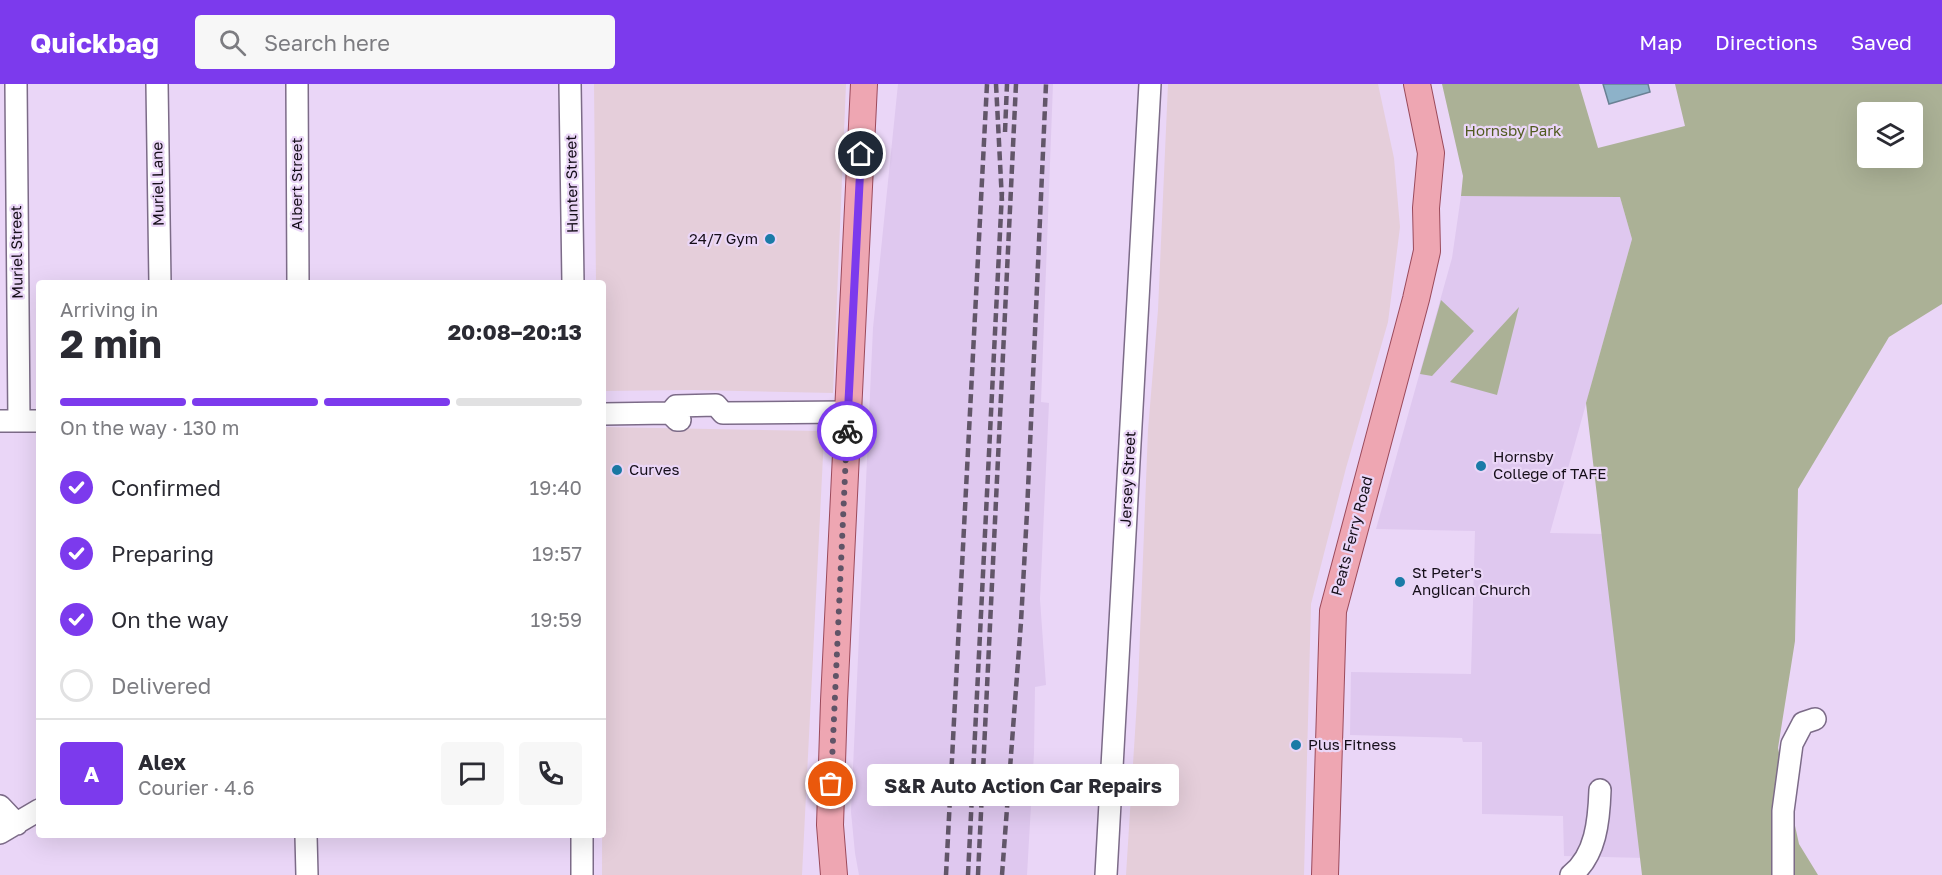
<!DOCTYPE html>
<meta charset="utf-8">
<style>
body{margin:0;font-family:"Golos Text",sans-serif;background:#f7f7f7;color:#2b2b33;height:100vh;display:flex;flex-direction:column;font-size:22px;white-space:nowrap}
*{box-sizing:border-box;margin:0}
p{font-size:20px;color:#7c7c81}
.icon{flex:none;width:33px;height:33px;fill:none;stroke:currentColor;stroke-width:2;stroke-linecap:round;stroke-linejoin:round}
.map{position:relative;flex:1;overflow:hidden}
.panel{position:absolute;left:36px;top:196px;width:570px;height:558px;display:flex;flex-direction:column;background:#fff;border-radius:6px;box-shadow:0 6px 24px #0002}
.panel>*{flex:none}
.controls{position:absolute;left:1857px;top:18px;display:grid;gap:12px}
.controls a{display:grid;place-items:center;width:66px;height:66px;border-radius:6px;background:#fff;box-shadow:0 6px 24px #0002;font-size:30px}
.pin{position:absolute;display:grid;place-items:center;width:51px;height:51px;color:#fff;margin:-26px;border:3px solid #fff;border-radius:50%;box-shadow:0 2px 6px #0007}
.courier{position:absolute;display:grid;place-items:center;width:60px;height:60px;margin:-30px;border:4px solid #7c3aed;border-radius:50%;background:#fff;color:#222;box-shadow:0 2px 8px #0007}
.bubble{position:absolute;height:42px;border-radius:6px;background:#fff;box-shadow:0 6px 24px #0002;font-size:20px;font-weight:700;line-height:42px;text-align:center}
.head em{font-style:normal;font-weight:700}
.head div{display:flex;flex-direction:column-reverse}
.head{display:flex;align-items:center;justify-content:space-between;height:102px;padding:0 24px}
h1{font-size:39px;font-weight:700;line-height:45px}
.bar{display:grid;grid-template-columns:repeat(4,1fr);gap:9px 6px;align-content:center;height:72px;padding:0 24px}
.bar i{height:8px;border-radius:4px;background:#e1e1e2}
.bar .on{background:#7c3aed}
.bar p{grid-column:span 4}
.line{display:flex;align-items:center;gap:15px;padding:0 24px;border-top:2px solid #e1e1e2}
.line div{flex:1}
.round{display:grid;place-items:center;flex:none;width:63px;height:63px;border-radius:6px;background:#f7f7f7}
ol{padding:0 24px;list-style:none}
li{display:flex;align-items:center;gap:18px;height:66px}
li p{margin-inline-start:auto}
li .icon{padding:6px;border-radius:50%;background:#7c3aed;color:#fff;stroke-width:4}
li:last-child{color:#7c7c81}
li i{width:33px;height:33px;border:3px solid #e1e1e2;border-radius:50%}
header{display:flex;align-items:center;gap:36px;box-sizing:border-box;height:84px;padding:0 30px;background:#7c3aed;color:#fff}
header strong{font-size:28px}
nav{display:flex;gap:33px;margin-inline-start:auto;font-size:21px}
.search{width:420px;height:54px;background:#f7f7f7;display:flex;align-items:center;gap:15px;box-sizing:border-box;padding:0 21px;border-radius:6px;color:#7c7c81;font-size:22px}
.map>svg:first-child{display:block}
.commercial{fill:#e5ceda}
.built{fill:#dfc8ef}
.green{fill:#abb196;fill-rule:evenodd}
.water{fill:#8db2c9;stroke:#698194;stroke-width:1.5}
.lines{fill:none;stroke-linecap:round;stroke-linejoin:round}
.minor-casing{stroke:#7c6b88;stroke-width:24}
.major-casing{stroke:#9b4a5b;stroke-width:28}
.minor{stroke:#fff;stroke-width:21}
.major{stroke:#eea6b2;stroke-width:26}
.rail{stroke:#625669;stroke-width:4.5;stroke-dasharray:9 4.5;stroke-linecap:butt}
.done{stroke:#605467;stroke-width:6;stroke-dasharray:0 10.8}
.route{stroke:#7c3aed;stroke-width:8}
.poi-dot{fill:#1a7ba7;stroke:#ead6f7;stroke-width:2}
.labels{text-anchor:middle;stroke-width:4.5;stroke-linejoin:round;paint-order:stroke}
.park-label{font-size:15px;fill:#515b20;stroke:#ead6f7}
.street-label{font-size:15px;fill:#150e19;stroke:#ead6f7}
.poi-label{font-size:15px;fill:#150e19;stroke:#ead6f7;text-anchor:start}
</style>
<header>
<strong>Quickbag</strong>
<div class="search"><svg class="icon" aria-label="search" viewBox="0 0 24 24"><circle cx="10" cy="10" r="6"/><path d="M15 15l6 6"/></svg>Search here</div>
<nav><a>Map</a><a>Directions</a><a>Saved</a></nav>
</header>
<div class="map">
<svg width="1942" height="791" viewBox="0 0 1942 791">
<rect width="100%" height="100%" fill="#ead6f7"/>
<path class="commercial" d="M 594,0 L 846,0 L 833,309 L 692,306 L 603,307 L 603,200 L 596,199 Z
M 1168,0 L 1378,0 L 1394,74 L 1400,143 L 1388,238 L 1346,384 L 1311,520 L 1304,791 L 1126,791 L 1138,601 L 1148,346 L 1158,226 Z
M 603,343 L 818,347 L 824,352 L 802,791 L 602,791 Z"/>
<path class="built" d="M 898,0 L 1053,0 L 1041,318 L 1049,319 L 1040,515 L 1046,601 L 1035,603 L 1034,669 L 1027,791 L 859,791 L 855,769 L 851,728 L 873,244 Z
M 1553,111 L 1620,113 L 1632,155 L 1550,449 L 1766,453 L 1685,775 L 1564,772 L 1563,732 L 1482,730 L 1482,658 L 1463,658 L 1462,654 L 1350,651 L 1351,588 L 1471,590 L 1475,447 L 1376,445 L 1452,174 L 1461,112 Z"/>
<path class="green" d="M 1442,0 L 1579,0 L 1598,64 L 1685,42 L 1675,0 L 1942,0 L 1942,220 L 1889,253 L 1798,405 L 1795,557 L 1778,664 L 1799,760 L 1818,791 L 1642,791 L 1586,319 L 1632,155 L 1620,113 L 1461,112 L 1463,92 ZM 1868,28 L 1912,28 L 1912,74 L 1868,74 Z
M 1441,216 L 1474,247 L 1432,292 L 1420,290 Z
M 1519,223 L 1497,311 L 1450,298 Z"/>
<path class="water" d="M 1603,0 L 1648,0 L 1650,8 L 1609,20 Z"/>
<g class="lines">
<g class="minor-casing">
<path id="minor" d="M 16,0 L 19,337
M 157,0 L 160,200
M 297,0 L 298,200
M 570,0 L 573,200
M 670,329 L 676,322 L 716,321 L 723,329 L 848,328
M 603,330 L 670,329 L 677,336 L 680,336
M 0,337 L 39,337
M 0,722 L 17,740
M 0,749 L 39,726
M 306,752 L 307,791
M 582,752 L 582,791
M 1106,791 L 1150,0
M 1571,791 C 1596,772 1599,736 1600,706
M 1783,791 L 1783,727 L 1792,660 L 1803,639 L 1815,635"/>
</g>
<g class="major-casing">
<path id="major" d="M 834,791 L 830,741 L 834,617 L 864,0
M 1325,791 L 1333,527 L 1416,215 L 1427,167 L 1426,124 L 1431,69 L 1417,0"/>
</g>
<use href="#minor" class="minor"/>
<use href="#major" class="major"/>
<path class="rail" d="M 996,0 L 1002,117
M 1005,48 L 1007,0
M 946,791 L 987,0
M 968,791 L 1002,108
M 978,791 L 1016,0
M 1002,791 L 1021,538 L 1027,428 L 1046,0"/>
</g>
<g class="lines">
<path class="done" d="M 831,700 L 847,347"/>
<path class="route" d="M 847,347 L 861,70"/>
</g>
<g class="poi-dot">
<circle cx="770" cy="155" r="6"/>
<circle cx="1481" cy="382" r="6"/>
<circle cx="617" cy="386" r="6"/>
<circle cx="1400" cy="498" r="6"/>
<circle cx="1296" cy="661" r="6"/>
</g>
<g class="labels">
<g class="park-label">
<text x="1513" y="52">Hornsby Park</text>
</g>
<g class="street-label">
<text transform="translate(158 100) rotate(-91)" y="5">Muriel Lane</text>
<text transform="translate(297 100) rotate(-90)" y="5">Albert Street</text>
<text transform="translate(572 100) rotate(-91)" y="5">Hunter Street</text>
<text transform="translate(17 168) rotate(-91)" y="5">Muriel Street</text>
<text transform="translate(1128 395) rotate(-87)" y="5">Jersey Street</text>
<text transform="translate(1352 452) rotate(-75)" y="5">Peats Ferry Road</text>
</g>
<g class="poi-label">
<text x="758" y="160" text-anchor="end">24/7 Gym</text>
<text x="1493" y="378">Hornsby<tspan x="1493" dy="17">College of TAFE</tspan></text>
<text x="629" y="391">Curves</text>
<text x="1412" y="494">St Peter's<tspan x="1412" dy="17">Anglican Church</tspan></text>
<text x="1308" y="666">Plus Fitness</text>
</g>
</g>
</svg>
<div class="controls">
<a><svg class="icon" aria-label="layers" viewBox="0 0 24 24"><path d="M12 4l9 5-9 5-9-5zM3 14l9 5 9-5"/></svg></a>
</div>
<div class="pin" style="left:831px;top:700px;background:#ea580c"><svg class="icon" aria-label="bag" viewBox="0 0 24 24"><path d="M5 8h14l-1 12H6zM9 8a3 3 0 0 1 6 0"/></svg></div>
<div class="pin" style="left:861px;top:70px;background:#1f2937"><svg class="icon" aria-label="home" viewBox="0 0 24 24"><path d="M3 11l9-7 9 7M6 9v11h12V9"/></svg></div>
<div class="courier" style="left:847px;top:347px"><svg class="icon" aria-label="bike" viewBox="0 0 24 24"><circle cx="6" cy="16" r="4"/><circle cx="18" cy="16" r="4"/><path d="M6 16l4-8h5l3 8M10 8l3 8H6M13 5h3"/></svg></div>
<div class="bubble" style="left:867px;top:680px;width:312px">S&amp;R Auto Action Car Repairs</div>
<section class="panel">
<div class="head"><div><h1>2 min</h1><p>Arriving in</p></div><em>20:08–20:13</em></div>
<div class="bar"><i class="on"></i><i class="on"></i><i class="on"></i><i></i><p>On the way · 130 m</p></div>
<ol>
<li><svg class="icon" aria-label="check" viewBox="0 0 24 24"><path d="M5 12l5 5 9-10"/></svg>Confirmed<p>19:40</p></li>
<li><svg class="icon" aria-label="check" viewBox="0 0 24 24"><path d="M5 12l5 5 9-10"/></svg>Preparing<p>19:57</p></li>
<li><svg class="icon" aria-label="check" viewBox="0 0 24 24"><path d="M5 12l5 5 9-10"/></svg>On the way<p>19:59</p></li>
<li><i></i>Delivered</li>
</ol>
<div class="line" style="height:108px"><b class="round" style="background:#7c3aed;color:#fff">A</b><div><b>Alex</b><p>Courier · 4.6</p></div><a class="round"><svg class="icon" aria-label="chat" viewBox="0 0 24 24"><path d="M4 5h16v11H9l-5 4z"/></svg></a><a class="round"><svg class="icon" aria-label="phone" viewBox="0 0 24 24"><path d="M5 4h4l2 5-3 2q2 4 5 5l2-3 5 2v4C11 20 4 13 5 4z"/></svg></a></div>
</section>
</div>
